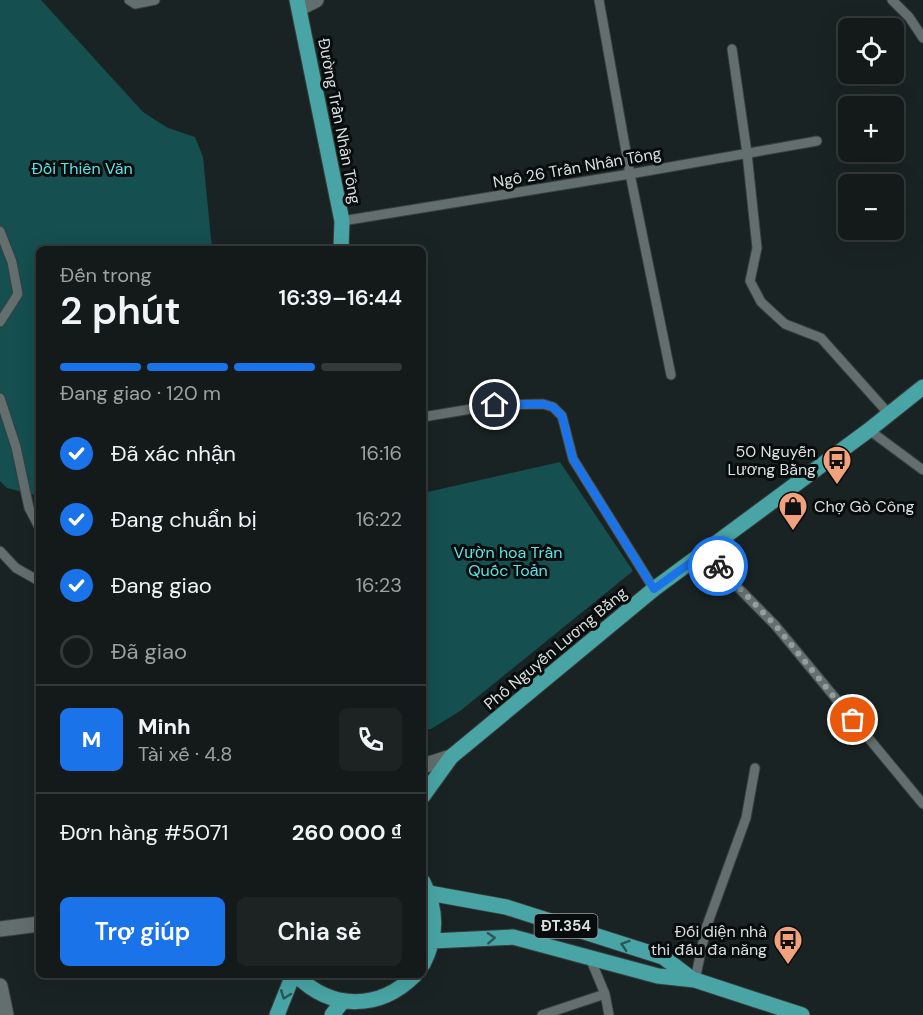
<!DOCTYPE html>
<html lang="vi">
<meta charset="utf-8">
<style>
body{margin:0;font-family:"DM Sans",sans-serif;background:#1d2323;color:#f1f3f6;height:100vh;display:flex;flex-direction:column;font-size:22px;white-space:nowrap}
*{box-sizing:border-box;margin:0}
p{font-size:20px;color:#9da1a2}
.icon{flex:none;width:33px;height:33px;fill:none;stroke:currentColor;stroke-width:2;stroke-linecap:round;stroke-linejoin:round}
.map{position:relative;flex:1;overflow:hidden}
.details{position:absolute;left:36px;top:246px;width:390px;height:732px;display:flex;flex-direction:column;background:#141a1a;border-radius:9px;box-shadow:0 6px 24px #0002,0 0 0 2px #333839}
.details>*{flex:none}
.fabs{position:absolute;left:838px;top:18px;display:grid;gap:12px}
.fabs a{display:grid;place-items:center;width:66px;height:66px;border-radius:9px;background:#141a1a;box-shadow:0 6px 24px #0002,0 0 0 2px #333839;font-size:30px}
.pin{position:absolute;display:grid;place-items:center;width:51px;height:51px;color:#fff;margin:-26px;border:3px solid #fff;border-radius:50%;box-shadow:0 2px 6px #0007}
.courier{position:absolute;display:grid;place-items:center;width:60px;height:60px;margin:-30px;border:4px solid #1a73e8;border-radius:50%;background:#fff;color:#222;box-shadow:0 2px 8px #0007}
.head em{font-style:normal;font-weight:600}
.head div{display:flex;flex-direction:column-reverse}
.head{display:flex;align-items:center;justify-content:space-between;height:102px;padding:0 24px}
h1{font-size:39px;font-weight:600;line-height:45px}
.bar{display:grid;grid-template-columns:repeat(4,1fr);gap:9px 6px;align-content:center;height:72px;padding:0 24px}
.bar i{height:8px;border-radius:4px;background:#333839}
.bar .on{background:#1a73e8}
.bar p{grid-column:span 4}
.line{display:flex;align-items:center;gap:15px;padding:0 24px;border-top:2px solid #333839}
.line div{flex:1}
.round{display:grid;place-items:center;flex:none;width:63px;height:63px;border-radius:9px;background:#1d2323}
ol{padding:0 24px;list-style:none}
li{display:flex;align-items:center;gap:18px;height:66px}
li p{margin-inline-start:auto}
li .icon{padding:6px;border-radius:50%;background:#1a73e8;color:#fff;stroke-width:4}
li:last-child{color:#9da1a2}
li i{width:33px;height:33px;border:3px solid #333839;border-radius:50%}
.primary-button{display:flex;gap:12px;margin-top:auto;padding:12px 24px}
.primary-button a{flex:1;height:69px;border-radius:9px;background:#1a73e8;color:#fff;font-size:24px;font-weight:600;line-height:69px;text-align:center}
.primary-button a+a{background:#1d2323;color:#f1f3f6}
.map>svg:first-child{display:block}
.green{fill:#154f50}
.lines{fill:none;stroke-linecap:round;stroke-linejoin:round}
.lane-casing{stroke:#383f3f;stroke-width:11}
.street-casing{stroke:#383f3f;stroke-width:17}
.secondary-casing{stroke:#383f3f;stroke-width:17}
.primary-casing{stroke:#383f3f;stroke-width:17}
.lane{stroke:#636e6e;stroke-width:9}
.street{stroke:#636e6e;stroke-width:15}
.secondary{stroke:#636e6e;stroke-width:15}
.primary{stroke:#49a5a5;stroke-width:15}
.oneway{stroke:#285858}
.done{stroke:#969d9d;stroke-width:6;stroke-dasharray:0 10.8}
.route{stroke:#1a73e8;stroke-width:8}
.labels{text-anchor:middle;stroke-width:6;stroke-linejoin:round;paint-order:stroke}
.shield{fill:#080c0c;stroke:#9aa0a0;stroke-width:1.5}
.shield-label{font-size:15px;font-weight:bold;fill:#d9dfdf}
.street-label{font-size:16px;fill:#d9dfdf;stroke:#080c0c}
.park-label{font-size:16px;fill:#5ce4e5;stroke:#080c0c}
.poi-label{font-size:16px;fill:#d9dfdf;stroke:#080c0c;text-anchor:end}
</style>
<div class="map">
<svg width="923" height="1015" viewBox="0 0 923 1015">
<rect width="100%" height="100%" fill="#1a2323"/>
<path class="green" d="M 0,0 L 41,0 L 143,112 L 168,128 L 195,137 L 203,157 L 212,249 L 39,249 L 39,496 L 7,488 L 0,481 Z
M 560,462 L 633,571 L 460,711 L 431,729 L 423,730 L 423,493 Z"/>
<g class="lines">
<g class="lane-casing">
<path id="lane" d="M 129,0 L 135,4 L 155,0
M 599,0 L 630,174 L 671,375
M 892,0 L 909,17 L 923,38
M 732,49 L 747,153 L 757,248 L 750,281 L 761,302 L 785,324 L 821,338 L 889,414
M 342,221 L 630,174 L 817,141
M 0,231 L 12,262 L 18,294 L 0,322
M 0,398 L 16,447 L 29,508 L 39,527
M 423,417 L 495,405 L 543,404 L 553,407 L 562,416 L 573,459 L 654,589
M 869,430 L 923,470
M 0,551 L 16,568 L 39,581
M 704,553 L 775,625 L 923,804
M 590,958 L 605,994 L 609,1015
M 695,980 L 706,928 L 746,818 L 755,768
M 542,1015 L 605,994"/>
</g>
<g class="street-casing">
<path id="street" d="M 300,8 L 316,0
M 0,986 L 6,1015"/>
</g>
<g class="secondary-casing">
<path id="secondary" d="M 423,764 L 426,765 L 451,757
M 0,929 L 39,924"/>
</g>
<g class="primary-casing">
<path id="primary" d="M 297,0 L 342,221 L 341,249
M 423,796 L 451,757 L 654,589 L 869,430 L 923,387
M 423,882 C 437,909 437,937 423,964
M 429,893 L 506,907 L 663,957 L 692,979
M 432,941 L 513,937 L 658,976 L 695,980 L 802,1015
M 296,975 C 332,1011 380,1010 415,975
M 277,1015 L 293,975
M 332,1015 L 343,1001"/>
</g>
<use href="#lane" class="lane"/>
<use href="#street" class="street"/>
<use href="#secondary" class="secondary"/>
<use href="#primary" class="primary"/>
</g>
<defs><path id="oneway-chevron" d="M-2-3.5L2.5 0L-2 3.5" fill="none" stroke-width="1.6" stroke-linecap="round" stroke-linejoin="round" transform="scale(1.5)"/></defs>
<g class="oneway">
<use href="#oneway-chevron" transform="translate(491 938) rotate(-3)"/>
<use href="#oneway-chevron" transform="translate(625 945) rotate(-162)"/>
<use href="#oneway-chevron" transform="translate(285 995) rotate(111)"/>
</g>
<g class="lines">
<path class="done" d="M 718,566 L 775,625 L 853,720"/>
<path class="route" d="M 495,405 L 543,404 L 553,407 L 562,416 L 573,459 L 654,589 L 704,553 L 718,566"/>
</g>
<defs>
<g id="bus-pin" transform="scale(1.5)"><path d="M0 17L-7.5 6A9.5 9.5 0 1 1 7.5 6Z" fill="#f1a17c" stroke="#080c0c"/><path d="M-5-6H5V4H4V6H2V4H-2V6H-4V4H-5ZM-3.5-4V0h7V-4ZM-3.5 1.2v1.5H-2V1.2ZM2 1.2v1.5H3.5V1.2Z" fill="#111"/></g>
<g id="shop-pin" transform="scale(1.5)"><path d="M0 17L-7.5 6A9.5 9.5 0 1 1 7.5 6Z" fill="#f1a17c" stroke="#080c0c"/><path d="M-5-2.5h2.3a2.7 3.5 0 0 1 5.4 0H5L5.5 6h-11ZM-1.5-2.5h3a1.5 2.3 0 0 0-3 0Z" fill="#111"/></g>
</defs>
<g fill-rule="evenodd">
<use href="#bus-pin" x="837" y="460"/>
<use href="#shop-pin" x="793" y="506"/>
<use href="#bus-pin" x="788" y="940"/>
</g>
<g class="labels">
<rect class="shield" x="534.5" y="914" width="63" height="24" rx="4.5"/>
<g class="shield-label">
<text x="566" y="931">ĐT.354</text>
</g>
<g class="street-label">
<text transform="translate(340 121) rotate(79)" y="6">Đường Trần Nhân Tông</text>
<text transform="translate(577 167) rotate(-10)" y="6">Ngô 26 Trần Nhân Tông</text>
<text transform="translate(555 648) rotate(-40)" y="6">Phố Nguyễn Lương Bằng</text>
</g>
<g class="park-label">
<text x="82" y="174">Đồi Thiên Văn</text>
<text x="508" y="558">Vườn hoa Trần<tspan x="508" dy="18">Quốc Toản</tspan></text>
</g>
<g class="poi-label">
<text x="816" y="457">50 Nguyễn<tspan x="816" dy="18">Lương Bằng</tspan></text>
<text x="814" y="512" text-anchor="start">Chợ Gò Công</text>
<text x="767" y="937">Đối diện nhà<tspan x="767" dy="18">thi đấu đa năng</tspan></text>
</g>
</g>
</svg>
<div class="fabs">
<a><svg class="icon" aria-label="locate" viewBox="0 0 24 24"><circle cx="12" cy="12" r="6"/><path d="M12 2v4M12 18v4M2 12h4M18 12h4"/></svg></a>
<a>+</a>
<a>−</a>
</div>
<div class="pin" style="left:853px;top:720px;background:#ea580c"><svg class="icon" aria-label="bag" viewBox="0 0 24 24"><path d="M5 8h14l-1 12H6zM9 8a3 3 0 0 1 6 0"/></svg></div>
<div class="pin" style="left:495px;top:405px;background:#1f2937"><svg class="icon" aria-label="home" viewBox="0 0 24 24"><path d="M3 11l9-7 9 7M6 9v11h12V9"/></svg></div>
<div class="courier" style="left:718px;top:566px"><svg class="icon" aria-label="bike" viewBox="0 0 24 24"><circle cx="6" cy="16" r="4"/><circle cx="18" cy="16" r="4"/><path d="M6 16l4-8h5l3 8M10 8l3 8H6M13 5h3"/></svg></div>
<section class="details">
<div class="head"><div><h1>2 phút</h1><p>Đến trong</p></div><em>16:39–16:44</em></div>
<div class="bar"><i class="on"></i><i class="on"></i><i class="on"></i><i></i><p>Đang giao · 120 m</p></div>
<ol>
<li><svg class="icon" aria-label="check" viewBox="0 0 24 24"><path d="M5 12l5 5 9-10"/></svg>Đã xác nhận<p>16:16</p></li>
<li><svg class="icon" aria-label="check" viewBox="0 0 24 24"><path d="M5 12l5 5 9-10"/></svg>Đang chuẩn bị<p>16:22</p></li>
<li><svg class="icon" aria-label="check" viewBox="0 0 24 24"><path d="M5 12l5 5 9-10"/></svg>Đang giao<p>16:23</p></li>
<li><i></i>Đã giao</li>
</ol>
<div class="line" style="height:108px"><b class="round" style="background:#1a73e8;color:#fff">M</b><div><b>Minh</b><p>Tài xế · 4.8</p></div><a class="round"><svg class="icon" aria-label="phone" viewBox="0 0 24 24"><path d="M5 4h4l2 5-3 2q2 4 5 5l2-3 5 2v4C11 20 4 13 5 4z"/></svg></a></div>
<div class="line" style="height:78px"><div>Đơn hàng #5071</div><b>260 000 ₫</b></div>
<div class="primary-button"><a>Trợ giúp</a><a>Chia sẻ</a></div>
</section>
</div>
